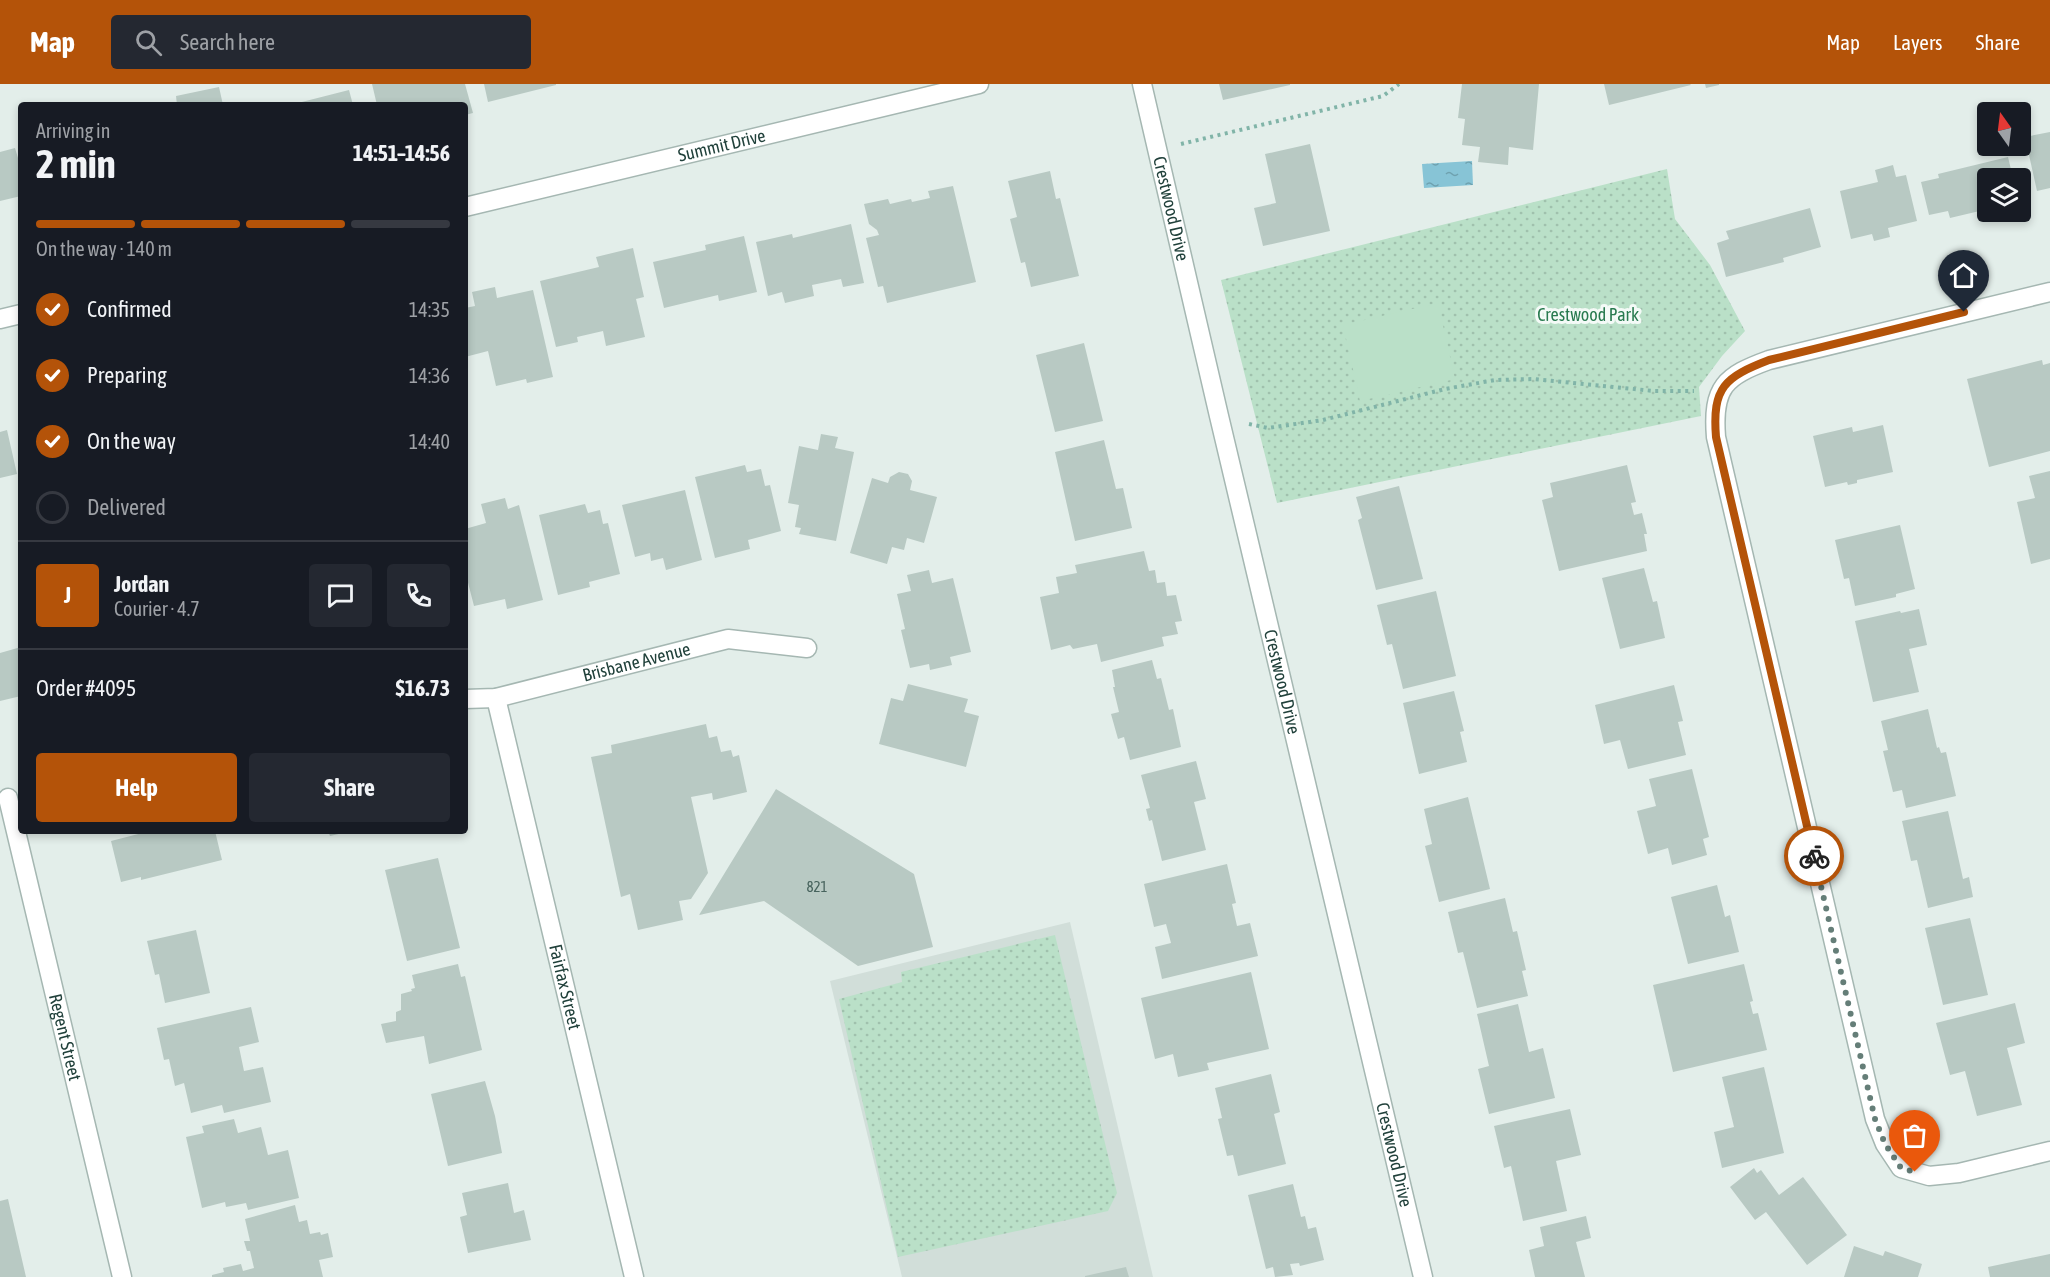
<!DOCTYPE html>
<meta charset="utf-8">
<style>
body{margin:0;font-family:"Asap Condensed",sans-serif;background:#242831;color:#f1f3f6;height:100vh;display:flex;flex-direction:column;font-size:22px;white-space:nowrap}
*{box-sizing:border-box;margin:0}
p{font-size:20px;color:#9ea1a6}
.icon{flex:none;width:33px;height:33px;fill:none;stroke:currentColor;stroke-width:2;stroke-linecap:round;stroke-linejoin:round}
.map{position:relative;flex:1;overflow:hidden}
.side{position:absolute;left:18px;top:18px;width:450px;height:732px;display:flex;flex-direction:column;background:#171b24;border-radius:6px;box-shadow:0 3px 9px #0003}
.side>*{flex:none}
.needle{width:39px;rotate:346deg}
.buttons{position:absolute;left:1977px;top:18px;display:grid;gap:12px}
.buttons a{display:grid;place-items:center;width:54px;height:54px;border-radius:6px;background:#171b24;box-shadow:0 3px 9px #0003;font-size:30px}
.pin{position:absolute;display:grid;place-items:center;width:51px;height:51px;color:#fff;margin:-62px -26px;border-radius:50% 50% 50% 0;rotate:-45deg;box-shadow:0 0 6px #0007}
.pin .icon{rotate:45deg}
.courier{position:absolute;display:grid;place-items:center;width:60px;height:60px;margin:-30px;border:4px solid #b45309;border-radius:50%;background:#fff;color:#222;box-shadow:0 2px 8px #0007}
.summary em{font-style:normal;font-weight:700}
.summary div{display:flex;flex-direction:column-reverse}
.summary{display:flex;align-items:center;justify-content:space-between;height:102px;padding:0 18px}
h1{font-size:39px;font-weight:700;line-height:45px}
.bar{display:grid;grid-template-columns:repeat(4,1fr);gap:9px 6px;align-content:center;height:72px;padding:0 18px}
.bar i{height:8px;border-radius:4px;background:#363941}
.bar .on{background:#b45309}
.bar p{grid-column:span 4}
.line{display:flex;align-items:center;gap:15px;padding:0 18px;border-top:2px solid #363941}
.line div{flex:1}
.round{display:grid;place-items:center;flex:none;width:63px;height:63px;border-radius:6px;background:#242831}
ol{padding:0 18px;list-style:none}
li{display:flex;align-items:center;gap:18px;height:66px}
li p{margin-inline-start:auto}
li .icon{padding:6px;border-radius:50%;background:#b45309;color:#fff;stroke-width:4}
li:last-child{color:#9ea1a6}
li i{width:33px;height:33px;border:3px solid #363941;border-radius:50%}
.cta{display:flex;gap:12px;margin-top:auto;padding:12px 18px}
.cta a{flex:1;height:69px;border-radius:6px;background:#b45309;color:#fff;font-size:24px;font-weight:700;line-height:69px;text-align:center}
.cta a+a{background:#242831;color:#f1f3f6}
header{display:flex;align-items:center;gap:36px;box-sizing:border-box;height:84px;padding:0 30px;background:#b45309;color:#fff}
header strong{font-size:28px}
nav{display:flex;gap:33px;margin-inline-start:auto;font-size:21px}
.search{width:420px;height:54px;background:#242831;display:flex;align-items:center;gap:15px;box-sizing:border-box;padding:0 21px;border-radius:6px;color:#9ea1a6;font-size:22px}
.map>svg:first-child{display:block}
.built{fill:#d1ded9}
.park{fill:url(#park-dots)}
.garden{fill:#bae0c8}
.water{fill:url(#water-ripples)}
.building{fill:#b8c9c3}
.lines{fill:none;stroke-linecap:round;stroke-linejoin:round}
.minor-casing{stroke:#a5b7b2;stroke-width:21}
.path{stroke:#81b4a8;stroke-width:4;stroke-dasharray:3 4.5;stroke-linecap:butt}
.minor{stroke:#fff;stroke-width:18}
.done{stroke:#657e78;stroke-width:6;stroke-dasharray:0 10.8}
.route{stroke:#b45309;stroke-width:8}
.labels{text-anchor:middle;stroke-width:6;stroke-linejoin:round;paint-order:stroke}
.number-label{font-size:15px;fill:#47635d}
.street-label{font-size:18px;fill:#21413b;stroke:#f4faf7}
.park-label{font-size:18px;fill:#287a4f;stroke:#f4faf7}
</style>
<header>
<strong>Map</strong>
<div class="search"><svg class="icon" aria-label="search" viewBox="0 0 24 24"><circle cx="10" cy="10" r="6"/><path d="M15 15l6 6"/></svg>Search here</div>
<nav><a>Map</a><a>Layers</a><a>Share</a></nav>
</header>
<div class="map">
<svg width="2050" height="1193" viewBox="0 0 2050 1193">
<defs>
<pattern id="park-dots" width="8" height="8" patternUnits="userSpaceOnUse" patternTransform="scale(1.5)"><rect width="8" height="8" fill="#bae0c8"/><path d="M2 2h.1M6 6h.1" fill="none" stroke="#a0c1ad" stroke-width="1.8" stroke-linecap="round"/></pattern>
<pattern id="water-ripples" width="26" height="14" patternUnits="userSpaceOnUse" patternTransform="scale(1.5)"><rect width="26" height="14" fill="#87c4d6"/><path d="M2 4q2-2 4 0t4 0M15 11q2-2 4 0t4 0" fill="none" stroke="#6ea1af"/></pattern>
</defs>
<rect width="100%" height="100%" fill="#e3eeea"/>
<path class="built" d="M 1070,838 L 1153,1193 L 902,1193 L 830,897 Z"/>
<path class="park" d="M 1667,85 L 1675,135 L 1710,181 L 1745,247 L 1722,272 L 1699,303 L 1701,332 L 1277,419 L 1221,196 Z
M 1055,851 L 1117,1109 L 1108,1127 L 898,1173 L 839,915 L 902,898 L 901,888 Z"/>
<path class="garden" d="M 1438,219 L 1455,295 L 1360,317 L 1343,241 Z"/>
<path class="water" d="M 1472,77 L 1473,101 L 1424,104 L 1422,80 Z"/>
<path class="building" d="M 372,0 L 465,0 L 473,29 L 465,31 L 465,21 L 377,21 Z
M 484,0 L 556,0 L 556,1 L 488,18 Z
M 1219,0 L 1290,0 L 1290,1 L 1223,16 Z
M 1462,0 L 1539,0 L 1533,66 L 1509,63 L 1508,81 L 1478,78 L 1480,63 L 1462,61 L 1465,35 L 1458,34 Z
M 1604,0 L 1690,0 L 1691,1 L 1609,21 Z
M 1705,0 L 1719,0 L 1719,1 L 1706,4 Z
M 219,3 L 223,21 L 177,21 L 176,12 Z
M 349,6 L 353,21 L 294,21 L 294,20 Z
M 2050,48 L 2050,104 L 2037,107 L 2025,53 Z
M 1310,60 L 1330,147 L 1263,162 L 1254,124 L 1276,119 L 1265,70 Z
M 15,64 L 18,74 L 21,74 L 21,112 L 0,117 L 0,68 Z
M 2008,73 L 2013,94 L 1988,94 L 1988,125 L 1950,134 L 1948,127 L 1929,131 L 1921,98 L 1939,94 L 1938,90 Z
M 1893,81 L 1896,93 L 1906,91 L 1917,137 L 1888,144 L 1890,153 L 1874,157 L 1872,150 L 1851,155 L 1840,107 L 1878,98 L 1875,86 Z
M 1050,87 L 1056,115 L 1060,114 L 1079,192 L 1031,203 L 1025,178 L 1021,179 L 1010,135 L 1017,133 L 1008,97 Z
M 953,102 L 976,198 L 887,219 L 883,202 L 878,203 L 866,154 L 879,151 L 877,146 L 869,140 L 864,120 L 888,115 L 890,120 L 911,115 L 912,118 L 930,114 L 928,107 Z
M 1810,124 L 1821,163 L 1783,174 L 1784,178 L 1726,193 L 1717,159 L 1729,155 L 1726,147 Z
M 851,140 L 864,199 L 843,203 L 841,195 L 812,201 L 814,212 L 785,219 L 782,208 L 768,212 L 756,158 L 792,150 L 793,154 Z
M 744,152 L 757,208 L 719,217 L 718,211 L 664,224 L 653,178 L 706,166 L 705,161 Z
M 633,164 L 644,213 L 636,215 L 645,253 L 606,262 L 603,247 L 577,253 L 578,258 L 556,263 L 540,197 L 599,183 L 596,173 Z
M 495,203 L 497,214 L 533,206 L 553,293 L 527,299 L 526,295 L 496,302 L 488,267 L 465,273 L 465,224 L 475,222 L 472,208 Z
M 1084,259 L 1103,337 L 1055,348 L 1036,271 Z
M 2042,276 L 2043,281 L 2050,279 L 2050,367 L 1989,383 L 1967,295 Z
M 1883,341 L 1893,388 L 1857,396 L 1857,399 L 1848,401 L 1847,398 L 1825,403 L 1813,352 L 1852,343 L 1853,348 Z
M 7,346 L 17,390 L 0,394 L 0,348 Z
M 821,350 L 838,353 L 835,364 L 854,368 L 836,457 L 799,450 L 801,444 L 795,443 L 799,421 L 788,419 L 799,362 L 818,366 Z
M 1104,356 L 1116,405 L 1123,404 L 1132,444 L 1075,457 L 1055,368 Z
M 745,381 L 747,388 L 761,385 L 765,402 L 770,401 L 781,447 L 748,456 L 750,465 L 715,474 L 695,393 Z
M 1627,381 L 1636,418 L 1631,419 L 1634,431 L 1642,429 L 1647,450 L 1644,450 L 1647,467 L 1559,487 L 1542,416 L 1553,413 L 1550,399 Z
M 2050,387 L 2050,475 L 2031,480 L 2017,418 L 2035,414 L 2029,392 Z
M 899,388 L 908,390 L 912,397 L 910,406 L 937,413 L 924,459 L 907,454 L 904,466 L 892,463 L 887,480 L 850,469 L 872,394 L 888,399 L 890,393 Z
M 1399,402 L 1423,495 L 1376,506 L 1358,436 L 1362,434 L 1356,413 Z
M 685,406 L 702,476 L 666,486 L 663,474 L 651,477 L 650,469 L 635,473 L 622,421 Z
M 505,414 L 508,425 L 519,421 L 543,516 L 507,525 L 505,515 L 474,522 L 465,487 L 465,445 L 486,439 L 481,420 Z
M 585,420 L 588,429 L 600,426 L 603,440 L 608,439 L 620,490 L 589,498 L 590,503 L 558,511 L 539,431 Z
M 1900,441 L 1915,505 L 1896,510 L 1896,513 L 1855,522 L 1849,494 L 1844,495 L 1835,456 Z
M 1144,467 L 1149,487 L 1155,486 L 1157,499 L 1165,498 L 1167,512 L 1176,511 L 1182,537 L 1175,538 L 1178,550 L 1162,553 L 1164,562 L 1101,578 L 1097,560 L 1073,565 L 1070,561 L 1051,566 L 1040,513 L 1059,509 L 1056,493 L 1077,489 L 1075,481 Z
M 1644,484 L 1653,518 L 1657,517 L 1665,554 L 1620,565 L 1602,494 Z
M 929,486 L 932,499 L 953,494 L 971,568 L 950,573 L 952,581 L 930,586 L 929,580 L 910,584 L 901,546 L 905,545 L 897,510 L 911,507 L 907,491 Z
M 1436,507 L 1456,592 L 1403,605 L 1392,560 L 1387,561 L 1377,521 Z
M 1919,525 L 1927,561 L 1909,565 L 1919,608 L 1873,618 L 1855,537 L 1900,527 L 1901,529 Z
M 21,563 L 21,612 L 0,617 L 0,569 Z
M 1152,576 L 1157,595 L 1161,594 L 1169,626 L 1173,625 L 1181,663 L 1130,676 L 1124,653 L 1118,655 L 1111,630 L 1119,628 L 1113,603 L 1115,603 L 1112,586 Z
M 908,600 L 968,615 L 964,628 L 979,632 L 966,683 L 879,660 L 891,614 L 903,617 Z
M 1674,601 L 1683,637 L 1678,638 L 1686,671 L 1628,685 L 1620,656 L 1604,660 L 1595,621 Z
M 1454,607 L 1464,647 L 1460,648 L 1467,678 L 1419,690 L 1403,619 Z
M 1928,625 L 1937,664 L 1939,663 L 1941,669 L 1946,668 L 1956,712 L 1906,724 L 1902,706 L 1893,708 L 1883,667 L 1888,666 L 1881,637 Z
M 706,640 L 709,654 L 717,652 L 721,668 L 731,666 L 733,673 L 739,671 L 747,708 L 713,716 L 712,709 L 691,713 L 708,789 L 691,815 L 679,817 L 683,836 L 638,846 L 630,810 L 621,813 L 591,673 L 612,669 L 611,661 Z
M 1196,677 L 1206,715 L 1194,718 L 1206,766 L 1162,777 L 1152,736 L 1149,737 L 1146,725 L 1150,724 L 1141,691 Z
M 1692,685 L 1709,753 L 1703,755 L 1707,771 L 1672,781 L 1668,764 L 1648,770 L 1637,727 L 1656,722 L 1649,695 Z
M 776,705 L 914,790 L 933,863 L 858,882 L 764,817 L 699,831 Z
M 1468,713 L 1490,805 L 1439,818 L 1425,762 L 1432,760 L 1424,725 Z
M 1948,727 L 1963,795 L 1969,793 L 1973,813 L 1928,824 L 1917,776 L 1911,777 L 1902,737 Z
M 150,747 L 215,747 L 222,776 L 141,796 L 141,793 L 121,798 L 111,757 Z
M 328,747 L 346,747 L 347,748 L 330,752 Z
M 438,774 L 460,864 L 407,877 L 385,786 Z
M 1227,780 L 1236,819 L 1232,820 L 1237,842 L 1250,839 L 1258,872 L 1162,895 L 1155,863 L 1171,859 L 1166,840 L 1154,843 L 1144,800 Z
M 1717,801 L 1725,833 L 1730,831 L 1739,868 L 1688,880 L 1671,813 Z
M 1505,814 L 1513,848 L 1517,847 L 1526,886 L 1522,887 L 1528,912 L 1477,924 L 1463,868 L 1458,869 L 1448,828 Z
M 1970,834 L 1988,911 L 1943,921 L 1925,844 Z
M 196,846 L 210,909 L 165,919 L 159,890 L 155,891 L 147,857 Z
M 458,880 L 461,893 L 465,892 L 482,966 L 429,980 L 424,952 L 386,959 L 381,940 L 396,937 L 396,928 L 401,926 L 401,910 L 412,907 L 411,905 L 415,904 L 412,891 Z
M 1744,880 L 1753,917 L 1750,918 L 1753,930 L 1758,929 L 1767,966 L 1673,988 L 1653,901 Z
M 1251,888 L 1269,965 L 1207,979 L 1209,986 L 1178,993 L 1173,970 L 1155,975 L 1141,914 Z
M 2015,919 L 2025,959 L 2007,964 L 2022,1021 L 1977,1032 L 1965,987 L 1950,991 L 1936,939 Z
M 1518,920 L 1529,968 L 1543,964 L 1555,1014 L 1489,1030 L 1478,985 L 1489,982 L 1477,930 Z
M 251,923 L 259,958 L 239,963 L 244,987 L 263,983 L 271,1018 L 224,1029 L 222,1021 L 191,1029 L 184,999 L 175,1002 L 169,975 L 164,976 L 157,944 Z
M 1764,983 L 1784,1069 L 1722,1084 L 1714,1048 L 1734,1043 L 1722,993 Z
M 1271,990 L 1280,1028 L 1274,1030 L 1286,1080 L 1238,1092 L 1233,1071 L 1227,1072 L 1218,1035 L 1222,1034 L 1215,1004 Z
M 485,997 L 495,1032 L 502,1069 L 448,1082 L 431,1010 Z
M 1570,1025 L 1581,1071 L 1556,1077 L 1567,1127 L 1523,1137 L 1511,1082 L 1504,1084 L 1494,1042 Z
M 234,1035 L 238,1049 L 261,1043 L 268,1071 L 288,1066 L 299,1114 L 248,1126 L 246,1119 L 226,1123 L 225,1118 L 202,1124 L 186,1053 L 204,1049 L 202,1042 Z
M 1754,1084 L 1757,1089 L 1761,1086 L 1779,1111 L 1803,1093 L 1847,1151 L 1807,1181 L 1766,1128 L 1755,1136 L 1730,1103 Z
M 508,1099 L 514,1129 L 524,1126 L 531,1156 L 468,1169 L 460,1133 L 467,1131 L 462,1109 Z
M 1293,1100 L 1301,1133 L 1305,1132 L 1308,1145 L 1316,1143 L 1324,1176 L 1300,1182 L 1299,1179 L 1290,1180 L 1293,1191 L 1275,1193 L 1273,1183 L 1266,1185 L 1248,1111 Z
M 8,1115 L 26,1193 L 0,1193 L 0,1117 Z
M 295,1121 L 299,1138 L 307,1136 L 310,1150 L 320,1148 L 321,1151 L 328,1149 L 333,1173 L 319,1176 L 323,1193 L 212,1193 L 212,1191 L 224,1188 L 223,1184 L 241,1180 L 243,1187 L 254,1184 L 250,1167 L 247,1167 L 244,1157 L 250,1157 L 245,1135 Z
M 1586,1132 L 1591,1154 L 1576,1158 L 1585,1193 L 1535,1193 L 1529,1166 L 1544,1162 L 1540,1143 Z
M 1854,1162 L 1883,1172 L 1885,1167 L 1922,1180 L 1918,1193 L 1844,1193 Z
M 2050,1170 L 2050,1193 L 1990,1193 L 1988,1183 Z
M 1126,1183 L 1129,1193 L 1085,1193 L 1085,1192 Z"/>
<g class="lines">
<g class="minor-casing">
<g id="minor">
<path id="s1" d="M 1142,0 L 1219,332 L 1423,1193"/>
<path id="s2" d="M 465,123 L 979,0"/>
<path d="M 2050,208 L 1769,276 C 1725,292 1712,303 1716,353 L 1875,1035 L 1885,1060 L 1901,1084 L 1929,1092 L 1959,1089 L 2050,1067"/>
<path d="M 0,235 L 21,230"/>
<path id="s3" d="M 496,614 L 634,1193"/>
<path id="s4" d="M 465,615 L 496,614 L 728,555 L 807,564"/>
<path id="s5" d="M 8,714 L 122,1193"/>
</g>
</g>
<path class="path" d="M 1181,60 L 1383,12 L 1399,0
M 1249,340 L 1268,344 L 1323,336 L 1445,305 L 1495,296 L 1534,295 L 1654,307 L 1694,307"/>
<use href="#minor" class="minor"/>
</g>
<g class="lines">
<path class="done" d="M 1814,772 L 1875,1035 L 1885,1060 L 1901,1084 L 1915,1088"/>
<path class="route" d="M 1814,772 L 1716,353 C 1712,303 1725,293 1769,276 L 1964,228"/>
</g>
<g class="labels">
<g class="number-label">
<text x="817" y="808">821</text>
</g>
<g class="street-label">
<text dy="6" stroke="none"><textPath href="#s2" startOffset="264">Summit Drive</textPath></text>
<text dy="6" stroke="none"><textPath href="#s1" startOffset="128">Crestwood Drive</textPath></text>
<text dy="6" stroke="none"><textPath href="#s4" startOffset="176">Brisbane Avenue</textPath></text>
<text dy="6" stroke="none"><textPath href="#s1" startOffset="614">Crestwood Drive</textPath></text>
<text dy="6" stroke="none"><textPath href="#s3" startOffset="297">Fairfax Street</textPath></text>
<text dy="6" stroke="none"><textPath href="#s5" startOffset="246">Regent Street</textPath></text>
<text dy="6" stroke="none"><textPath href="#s1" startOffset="1100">Crestwood Drive</textPath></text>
</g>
<g class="park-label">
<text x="1588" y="237">Crestwood Park</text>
</g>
</g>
</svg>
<div class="buttons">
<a><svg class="needle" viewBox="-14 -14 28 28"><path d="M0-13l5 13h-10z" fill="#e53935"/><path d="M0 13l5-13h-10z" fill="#9ea1a6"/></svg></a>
<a><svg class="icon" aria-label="layers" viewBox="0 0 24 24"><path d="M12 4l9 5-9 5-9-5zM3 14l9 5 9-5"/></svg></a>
</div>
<div class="pin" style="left:1915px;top:1088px;background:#ea580c"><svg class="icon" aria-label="bag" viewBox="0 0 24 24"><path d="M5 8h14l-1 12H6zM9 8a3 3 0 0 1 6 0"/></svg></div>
<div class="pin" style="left:1964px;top:228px;background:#1f2937"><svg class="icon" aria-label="home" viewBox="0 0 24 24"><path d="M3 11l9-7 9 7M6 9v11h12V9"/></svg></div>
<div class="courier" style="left:1814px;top:772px"><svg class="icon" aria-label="bike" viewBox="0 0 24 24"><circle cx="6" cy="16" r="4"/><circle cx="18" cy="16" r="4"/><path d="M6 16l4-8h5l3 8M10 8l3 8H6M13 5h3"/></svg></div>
<section class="side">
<div class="summary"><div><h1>2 min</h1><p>Arriving in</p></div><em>14:51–14:56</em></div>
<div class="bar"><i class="on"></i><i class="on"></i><i class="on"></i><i></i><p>On the way · 140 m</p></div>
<ol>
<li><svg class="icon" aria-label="check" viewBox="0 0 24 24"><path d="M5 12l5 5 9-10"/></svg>Confirmed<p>14:35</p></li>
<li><svg class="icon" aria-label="check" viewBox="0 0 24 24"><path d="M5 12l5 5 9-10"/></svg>Preparing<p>14:36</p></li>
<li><svg class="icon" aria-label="check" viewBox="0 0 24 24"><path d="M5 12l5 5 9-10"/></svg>On the way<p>14:40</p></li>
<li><i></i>Delivered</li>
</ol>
<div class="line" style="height:108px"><b class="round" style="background:#b45309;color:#fff">J</b><div><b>Jordan</b><p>Courier · 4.7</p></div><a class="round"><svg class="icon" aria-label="chat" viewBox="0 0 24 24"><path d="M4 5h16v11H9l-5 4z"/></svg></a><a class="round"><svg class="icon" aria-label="phone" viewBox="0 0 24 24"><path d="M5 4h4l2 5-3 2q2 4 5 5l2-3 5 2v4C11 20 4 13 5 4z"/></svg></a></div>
<div class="line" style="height:78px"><div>Order #4095</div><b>$16.73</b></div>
<div class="cta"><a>Help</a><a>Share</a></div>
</section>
</div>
